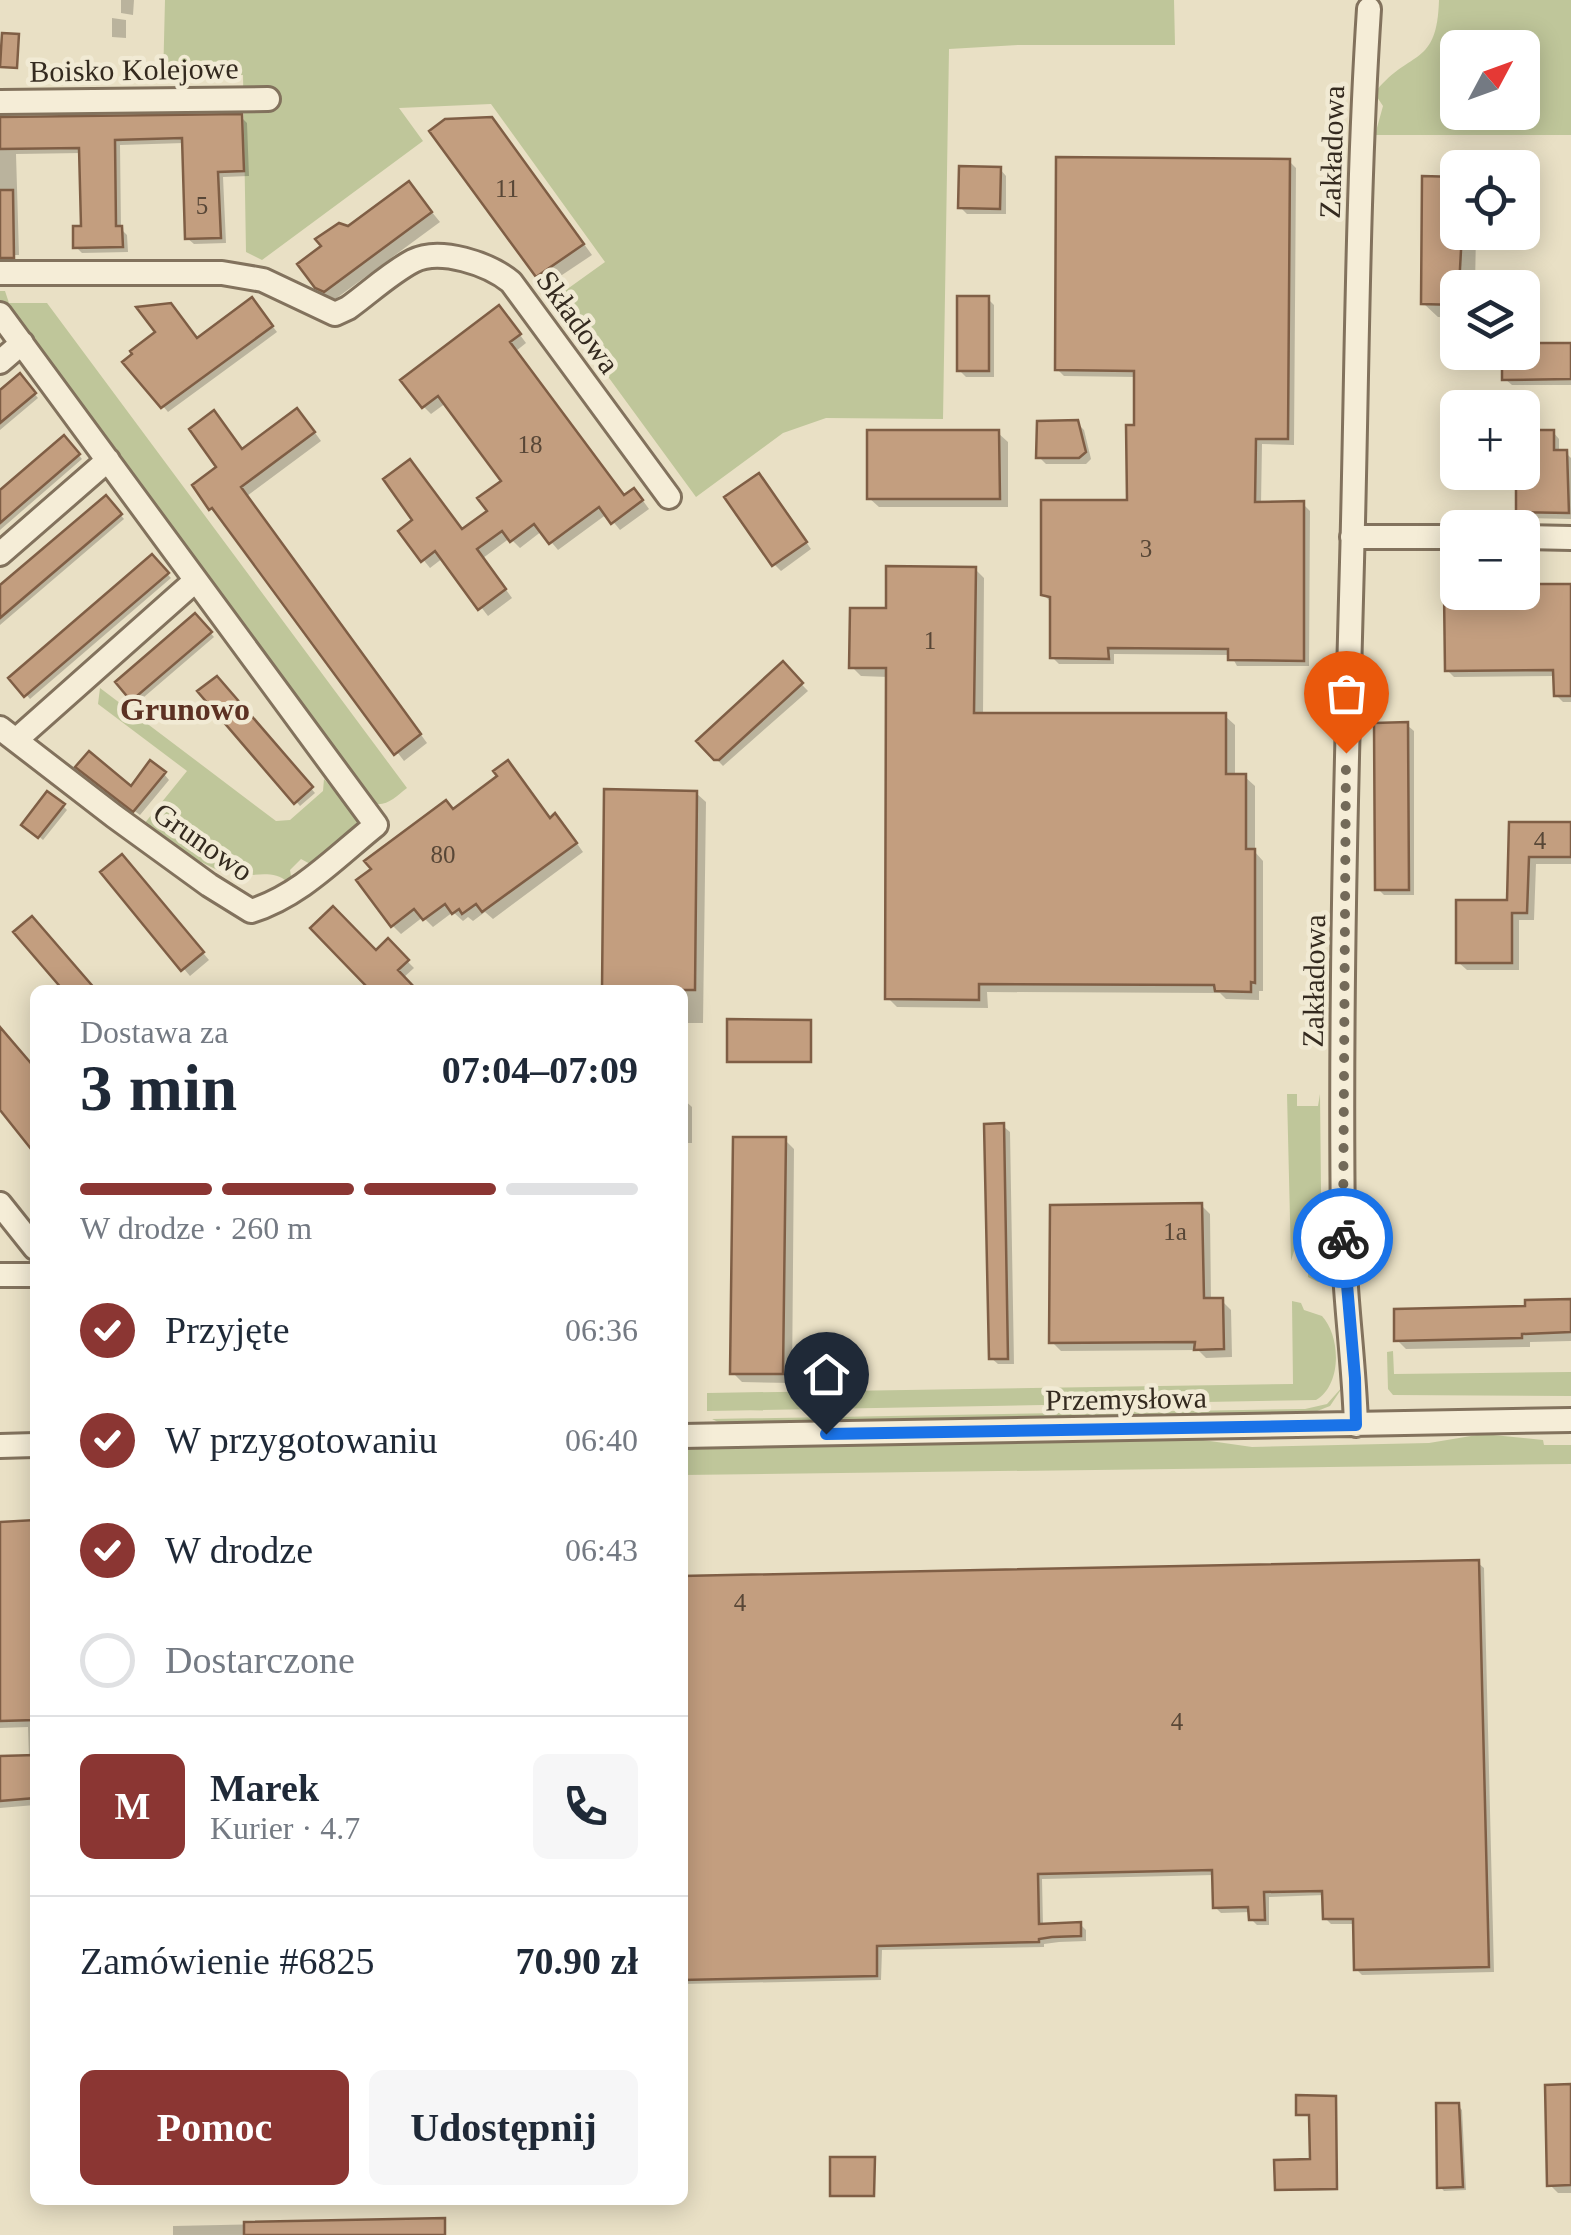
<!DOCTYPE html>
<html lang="pl">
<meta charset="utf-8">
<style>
body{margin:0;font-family:Georgia,serif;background:#f6f6f7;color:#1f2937;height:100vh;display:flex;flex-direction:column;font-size:38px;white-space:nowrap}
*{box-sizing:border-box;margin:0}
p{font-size:32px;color:#747a83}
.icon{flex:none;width:55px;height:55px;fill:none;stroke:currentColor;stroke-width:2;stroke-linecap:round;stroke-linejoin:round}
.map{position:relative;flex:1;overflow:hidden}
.details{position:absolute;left:30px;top:985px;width:658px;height:1220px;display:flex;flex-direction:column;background:#fff;border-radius:15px;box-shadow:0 5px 25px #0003}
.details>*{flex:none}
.needle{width:65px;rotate:49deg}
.fabs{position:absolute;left:1440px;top:30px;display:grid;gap:20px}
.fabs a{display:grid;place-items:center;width:100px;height:100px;border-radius:15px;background:#fff;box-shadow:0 5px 25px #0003;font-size:50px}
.pin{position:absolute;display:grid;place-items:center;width:85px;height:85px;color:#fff;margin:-102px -42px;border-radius:50% 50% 50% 0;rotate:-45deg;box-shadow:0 0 10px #0007}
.pin .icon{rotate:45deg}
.courier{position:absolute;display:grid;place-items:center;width:100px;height:100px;margin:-50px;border:8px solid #1a73e8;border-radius:50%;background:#fff;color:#222;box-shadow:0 2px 12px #0007}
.headline em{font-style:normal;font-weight:700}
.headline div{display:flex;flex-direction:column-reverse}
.headline{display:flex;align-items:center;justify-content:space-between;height:170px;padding:0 50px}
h1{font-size:65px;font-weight:700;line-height:75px}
.bar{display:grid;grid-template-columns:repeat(4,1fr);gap:15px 10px;align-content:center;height:120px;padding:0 50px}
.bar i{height:12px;border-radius:8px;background:#e0e1e3}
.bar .current{background:#8b3633}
.bar p{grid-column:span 4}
.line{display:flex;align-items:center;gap:25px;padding:0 50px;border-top:2px solid #e0e1e3}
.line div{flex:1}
.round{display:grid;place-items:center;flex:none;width:105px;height:105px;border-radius:15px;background:#f6f6f7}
ol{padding:0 50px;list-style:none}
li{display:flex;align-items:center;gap:30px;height:110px}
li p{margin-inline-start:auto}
li .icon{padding:10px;border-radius:50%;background:#8b3633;color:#fff;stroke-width:4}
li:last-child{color:#747a83}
li i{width:55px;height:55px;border:5px solid #e0e1e3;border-radius:50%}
.action{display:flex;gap:20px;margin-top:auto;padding:20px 50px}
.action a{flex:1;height:115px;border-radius:15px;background:#8b3633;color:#fff;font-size:40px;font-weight:700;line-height:115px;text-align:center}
.action a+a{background:#f6f6f7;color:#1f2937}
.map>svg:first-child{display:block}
.green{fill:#bfc69a;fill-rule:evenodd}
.shadow{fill:#0003}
.building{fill:#c39e7f;stroke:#7f5e45;stroke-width:2.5}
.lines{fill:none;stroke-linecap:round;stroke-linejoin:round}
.minor-casing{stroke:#82725d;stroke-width:28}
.minor{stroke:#f5edd7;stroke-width:22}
.done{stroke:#736a59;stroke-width:10;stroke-dasharray:0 18}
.route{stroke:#1a73e8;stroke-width:12}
.labels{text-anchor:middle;stroke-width:9;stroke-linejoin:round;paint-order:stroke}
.number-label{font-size:25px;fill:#584737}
.street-label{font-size:30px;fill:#342a1f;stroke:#f1ead4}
.neighbourhood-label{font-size:32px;font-weight:bold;fill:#5c3123;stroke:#f1ead4}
</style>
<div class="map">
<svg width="1571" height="2235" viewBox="0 0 1571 2235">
<rect width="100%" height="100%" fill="#e9e0c5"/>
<path class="green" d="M 165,0 L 1174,0 L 1175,45 L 1018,45 L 949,49 L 943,419 L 826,418 L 783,433 L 696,497 L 552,300 L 605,262 L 491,104 L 399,108 L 423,141 L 262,260 L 246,252 L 243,75 L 163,81 Z
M 1439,0 L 1571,0 L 1571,135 L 1375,135 L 1383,106 L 1377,97 L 1377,90 C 1411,49 1437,67 1439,0 ZM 1458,48 L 1522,48 L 1522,112 L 1458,112 Z
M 0,291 L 5,291 L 9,303 L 47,303 L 407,788 C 394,798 384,810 367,801 L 0,302 Z
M 100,688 L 276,821 L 290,820 L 323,791 L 324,779 L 361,822 L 314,866 L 301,859 L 290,870 L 291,876 L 287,882 C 274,869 253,877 235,875 C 207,871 167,840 144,824 L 187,771 L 98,704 Z
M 1297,1094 L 1297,1106 L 1318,1106 L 1320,1094 L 1322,1281 L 1318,1282 L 1308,1277 L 1308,1249 L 1295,1248 L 1291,1261 L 1287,1094 Z
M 1292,1301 L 1301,1303 L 1304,1310 L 1322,1316 C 1341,1337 1342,1385 1316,1400 L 707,1411 L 707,1393 L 1293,1384 Z
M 1393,1351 L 1394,1374 L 1571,1372 L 1571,1396 L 1393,1395 L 1388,1389 L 1387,1352 Z
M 1344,1385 L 1330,1406 L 1307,1415 L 724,1425 L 712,1419 L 1305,1409 L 1327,1404 Z
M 1483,1434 L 1543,1440 L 1544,1445 L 1571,1445 L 1571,1464 L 683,1475 L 682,1447 L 1189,1438 L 1252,1447 L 1429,1443 Z"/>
<path class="shadow" d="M 121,0 L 134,0 L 133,15 L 121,13 Z
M 112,18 L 126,20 L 126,38 L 112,37 Z
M 241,117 L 247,123 L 249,176 L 223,177 L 226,243 L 194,244 L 187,238 L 184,143 L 120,145 L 121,229 L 127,235 L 128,252 L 82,253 L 76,247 L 83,229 L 82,153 L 16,154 L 19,255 L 0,255 L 0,118 Z
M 501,130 L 592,255 L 547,285 L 537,276 Z
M 1289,161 L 1296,168 L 1294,445 L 1262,444 L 1261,504 L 1303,504 L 1310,511 L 1309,666 L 1237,666 L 1231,655 L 1114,654 L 1114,664 L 1059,664 L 1052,657 L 1050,601 L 1043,594 L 1129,502 L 1136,428 L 1136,377 L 1064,376 L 1057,369 Z
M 1000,169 L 1006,176 L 1006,214 L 967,214 L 960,207 Z
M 409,184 L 440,222 L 334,300 L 327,297 L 317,286 L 349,229 Z
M 1458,232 L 1476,232 L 1475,288 L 1458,288 L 1458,318 L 1438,317 L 1423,303 Z
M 988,299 L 994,305 L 994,377 L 966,377 L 959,370 Z
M 257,306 L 277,332 L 168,412 L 126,362 L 198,340 Z
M 506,316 L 526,343 L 516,351 L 625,497 L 641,498 L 649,509 L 620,530 L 607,514 L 558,550 L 542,531 L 520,548 L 510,538 L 483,558 L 512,598 L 488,616 L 443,558 L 430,568 L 401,532 L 463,531 L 491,512 L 505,481 L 446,403 L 431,414 L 423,406 Z
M 1571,346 L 1571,385 L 1512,385 L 1505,379 L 1522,352 Z
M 20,377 L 38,398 L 0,430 L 0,393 Z
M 305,419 L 321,441 L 247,496 L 427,743 L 404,761 L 211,508 L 219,468 L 243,451 Z
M 1077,423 L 1084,430 L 1091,459 L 1086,464 L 1046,464 L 1039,457 Z
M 1553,432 L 1559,439 L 1559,453 L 1566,453 L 1571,458 L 1571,519 L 1525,518 L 1519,511 L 1522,472 Z
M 998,433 L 1008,442 L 1008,507 L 879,507 L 869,498 Z
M 64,438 L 82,459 L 0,530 L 0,493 Z
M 765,483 L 811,549 L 781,571 L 774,564 Z
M 106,498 L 124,519 L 0,625 L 0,588 Z
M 152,558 L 171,578 L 30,699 L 12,678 Z
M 975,569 L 984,578 L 983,715 L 1225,716 L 1235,725 L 1235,777 L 1245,777 L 1255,786 L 1255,852 L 1263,861 L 1263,991 L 1259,991 L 1259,1000 L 1226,999 L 1220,993 L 987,992 L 988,1008 L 897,1007 L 888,998 L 888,677 L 861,676 L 852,667 L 888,611 Z
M 1522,577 L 1535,577 L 1541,586 L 1571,586 L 1571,702 L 1563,702 L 1556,695 L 1556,676 L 1454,677 L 1447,670 L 1446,587 L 1458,587 L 1458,592 L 1522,592 Z
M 195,616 L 214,637 L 137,703 L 118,682 Z
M 783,665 L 808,691 L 723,766 L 700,742 Z
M 217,679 L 315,793 L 300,806 L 201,692 Z
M 1407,725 L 1414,731 L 1414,895 L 1384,895 L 1378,889 Z
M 84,773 L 132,790 L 164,774 L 169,780 L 140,815 Z
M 696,793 L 706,802 L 703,1023 L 682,1023 L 682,990 L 604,990 Z
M 63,806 L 67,810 L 43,840 L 25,824 Z
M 454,811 L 551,820 L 564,825 L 583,852 L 493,919 L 485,912 L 473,921 L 468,917 L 463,921 L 453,912 L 433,927 L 423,917 L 401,934 L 392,925 Z
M 1512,824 L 1571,825 L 1571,864 L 1536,864 L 1534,920 L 1519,920 L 1519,970 L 1467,970 L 1458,962 L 1510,903 Z
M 128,864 L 209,960 L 190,976 L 103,872 Z
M 388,942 L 414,968 L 403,978 L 414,990 L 372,990 L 376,954 Z
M 682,1098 L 692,1107 L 692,1143 L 687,1143 L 685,1381 L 682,1381 Z
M 1003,1126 L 1010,1132 L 1014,1364 L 998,1364 L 991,1358 Z
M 785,1140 L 794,1149 L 792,1383 L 742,1382 L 733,1373 Z
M 1201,1205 L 1210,1214 L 1211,1301 L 1222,1301 L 1231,1310 L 1232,1357 L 1206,1358 L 1198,1350 L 1061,1351 L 1052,1342 Z
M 1571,1302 L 1571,1341 L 1530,1342 L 1530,1347 L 1406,1349 L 1397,1340 L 1528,1309 Z
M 35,1523 L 35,1805 L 0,1808 L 0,1759 L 29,1758 L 28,1727 L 0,1728 L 0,1524 Z
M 1478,1563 L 1484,1568 L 1494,1972 L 1362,1975 L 1356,1969 L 1355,1924 L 1331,1924 L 1325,1918 L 1325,1895 L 1269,1897 L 1269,1925 L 1257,1925 L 1251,1919 L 1251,1912 L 1221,1913 L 1215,1907 L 1214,1875 L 1042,1879 L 1043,1926 L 1080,1924 L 1086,1930 L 1086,1941 L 1059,1942 L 1044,1944 L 1044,1947 L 882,1950 L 881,1980 L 682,1984 L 682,1579 Z
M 1571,2087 L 1571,2193 L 1558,2193 L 1550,2185 Z
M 1335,2098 L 1338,2190 L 1279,2191 L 1312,2161 L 1311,2115 L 1299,2114 Z
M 1458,2106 L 1462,2110 L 1466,2190 L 1444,2191 L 1440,2187 Z
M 444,2220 L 445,2235 L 173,2235 L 173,2226 Z"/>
<path class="building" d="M 2,33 L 19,34 L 17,68 L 0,67 Z
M 242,114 L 244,171 L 218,172 L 221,238 L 185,239 L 182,138 L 115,140 L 116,226 L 122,226 L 123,247 L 73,248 L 73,226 L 81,226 L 79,148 L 0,149 L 0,117 Z
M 492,117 L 584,244 L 536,277 L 429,131 L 445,119 Z
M 1056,157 L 1290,159 L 1288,439 L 1256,439 L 1255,502 L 1304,501 L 1304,661 L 1228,660 L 1228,649 L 1108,648 L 1109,659 L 1050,658 L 1050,597 L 1041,595 L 1041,500 L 1127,500 L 1126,425 L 1134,425 L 1134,371 L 1055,370 Z
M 959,166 L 1001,167 L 1000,209 L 958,208 Z
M 1422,176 L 1458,177 L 1458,232 L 1462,232 L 1458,305 L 1421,304 Z
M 409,181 L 432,212 L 324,292 L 315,288 L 297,264 L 321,246 L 315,239 L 339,223 L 348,226 Z
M 0,190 L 13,190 L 14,258 L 0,258 Z
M 957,296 L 989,296 L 989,371 L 957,371 Z
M 252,297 L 273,326 L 161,408 L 122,362 L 132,354 L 130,351 L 155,332 L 136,307 L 171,303 L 197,338 Z
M 499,305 L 521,334 L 510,342 L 624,495 L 634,488 L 643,500 L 611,524 L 599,507 L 549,544 L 534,524 L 510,542 L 502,531 L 477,549 L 506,589 L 478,610 L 435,551 L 421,562 L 398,531 L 412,520 L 383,479 L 410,459 L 462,529 L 487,511 L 477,498 L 501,481 L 438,396 L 422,408 L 400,380 Z
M 1522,343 L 1571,343 L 1571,379 L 1502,380 L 1502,352 L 1522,352 Z
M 20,373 L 36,393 L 0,423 L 0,390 Z
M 297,408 L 315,432 L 241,487 L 421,734 L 394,755 L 212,508 L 209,510 L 192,485 L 216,467 L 189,429 L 214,410 L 242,449 Z
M 1078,420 L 1086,452 L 1079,458 L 1036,458 L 1037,421 Z
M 867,430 L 999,430 L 1000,499 L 867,499 Z
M 1522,430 L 1554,430 L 1554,450 L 1567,450 L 1569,513 L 1516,512 L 1516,472 L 1522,472 Z
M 64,435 L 80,454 L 0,523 L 0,490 Z
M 759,473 L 807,542 L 772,566 L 724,497 Z
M 106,495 L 122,514 L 0,618 L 0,585 Z
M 152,554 L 169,573 L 24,697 L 8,678 Z
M 886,566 L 976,567 L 974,713 L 1226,713 L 1226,774 L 1246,774 L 1246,849 L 1255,849 L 1255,983 L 1251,982 L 1251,992 L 1215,991 L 1214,985 L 979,984 L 979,1000 L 885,999 L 886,668 L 849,668 L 850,608 L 886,608 Z
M 1522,584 L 1571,584 L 1571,696 L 1554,696 L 1553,670 L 1445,671 L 1444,592 L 1522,592 Z
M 195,613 L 212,632 L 131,701 L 115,682 Z
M 783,661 L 803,683 L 719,760 L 714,760 L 696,741 Z
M 217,676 L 313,787 L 294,804 L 197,691 Z
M 1408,722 L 1409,890 L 1375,890 L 1374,723 Z
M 89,751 L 131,786 L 150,760 L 166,772 L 133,812 L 75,767 Z
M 508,760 L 550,818 L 555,813 L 577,843 L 482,912 L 476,904 L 462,914 L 459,909 L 452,914 L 445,904 L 423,920 L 414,909 L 391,927 L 356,880 L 371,869 L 364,861 L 446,800 L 453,809 L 497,776 L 493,771 Z
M 604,789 L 697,791 L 695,990 L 602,990 Z
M 47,791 L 65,804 L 38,838 L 21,825 Z
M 1509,822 L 1571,822 L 1571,857 L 1529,857 L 1527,913 L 1512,913 L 1512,963 L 1456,963 L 1456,900 L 1507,900 Z
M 122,854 L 204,952 L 181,971 L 100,872 Z
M 333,906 L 376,950 L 388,938 L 409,960 L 398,970 L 417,990 L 370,990 L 310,928 Z
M 32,916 L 96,990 L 63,990 L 13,932 Z
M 727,1019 L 811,1020 L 811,1062 L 727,1062 Z
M 0,1027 L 35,1068 L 35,1154 L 0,1110 Z
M 1004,1123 L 1008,1359 L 989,1359 L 984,1124 Z
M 733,1137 L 786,1137 L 783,1374 L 730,1374 Z
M 1202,1203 L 1204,1298 L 1223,1298 L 1224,1349 L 1194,1350 L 1195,1342 L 1049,1343 L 1050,1205 Z
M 1571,1299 L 1571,1332 L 1522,1334 L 1522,1338 L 1394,1341 L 1394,1309 L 1525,1306 L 1525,1300 Z
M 35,1520 L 35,1720 L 0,1721 L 0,1522 Z
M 1479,1560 L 1489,1967 L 1354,1970 L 1353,1919 L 1323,1919 L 1322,1891 L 1264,1892 L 1265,1920 L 1249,1920 L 1248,1907 L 1213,1908 L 1212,1870 L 1038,1874 L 1039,1924 L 1081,1922 L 1081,1936 L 1052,1937 L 1039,1939 L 1039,1942 L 877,1946 L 877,1976 L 682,1980 L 682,1576 Z
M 35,1755 L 35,1798 L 0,1801 L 0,1756 Z
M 1571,2084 L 1571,2185 L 1547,2186 L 1545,2085 Z
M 1296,2095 L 1336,2096 L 1337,2189 L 1275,2190 L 1274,2160 L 1310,2159 L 1309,2115 L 1296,2115 Z
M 1436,2103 L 1459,2103 L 1463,2187 L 1437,2188 Z
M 830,2157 L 875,2157 L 874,2196 L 830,2196 Z
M 445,2218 L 445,2235 L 244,2235 L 244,2222 Z"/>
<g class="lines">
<g class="minor-casing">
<path id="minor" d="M 0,102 L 268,99
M 0,273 L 222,273 L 263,280 L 335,314 L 348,308 C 369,293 390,273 413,261 C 440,247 489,264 511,282 L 669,497
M 0,314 L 376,825 C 336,857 300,896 251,911 L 209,885 L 114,816 L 0,728
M 0,362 L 22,343
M 1352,537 L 1458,537
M 1522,537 L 1571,538
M 0,554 L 108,460
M 16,740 L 195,581
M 0,1204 L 35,1248
M 0,1275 L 35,1275
M 1356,1425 C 1354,1359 1344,1294 1343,1229 C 1340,1007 1346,784 1352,562 C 1357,378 1357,193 1369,9
M 682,1436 L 1571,1420
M 0,1446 L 35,1445"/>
</g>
<use href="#minor" class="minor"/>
</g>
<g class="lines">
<path class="done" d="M 1343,1238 L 1346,753"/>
<path class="route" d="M 826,1434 L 1356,1425 L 1355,1378 L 1343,1238"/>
</g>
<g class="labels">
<g class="number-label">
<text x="507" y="197">11</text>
<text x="202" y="214">5</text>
<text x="530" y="453">18</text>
<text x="1146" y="557">3</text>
<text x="930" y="649">1</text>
<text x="1540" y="849">4</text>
<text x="443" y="863">80</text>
<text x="1175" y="1240">1a</text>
<text x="740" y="1611">4</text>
<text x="1177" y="1730">4</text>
</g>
<g class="street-label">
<text transform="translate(134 70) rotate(-1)" y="10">Boisko Kolejowe</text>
<text transform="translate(1332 152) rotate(-88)" y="10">Zakładowa</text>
<text transform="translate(578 322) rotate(54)" y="10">Składowa</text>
<text transform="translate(203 842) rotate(35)" y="10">Grunowo</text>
<text transform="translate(1314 981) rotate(-89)" y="10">Zakładowa</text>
<text transform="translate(1126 1399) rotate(-1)" y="10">Przemysłowa</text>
</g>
<g class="neighbourhood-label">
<text x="185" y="720">Grunowo</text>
</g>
</g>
</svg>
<div class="fabs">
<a><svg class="needle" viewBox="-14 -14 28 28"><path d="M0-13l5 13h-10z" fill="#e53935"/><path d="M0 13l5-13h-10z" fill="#747a83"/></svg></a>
<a><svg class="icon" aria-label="locate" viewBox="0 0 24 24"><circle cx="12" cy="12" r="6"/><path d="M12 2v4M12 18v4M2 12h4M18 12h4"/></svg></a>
<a><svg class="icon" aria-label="layers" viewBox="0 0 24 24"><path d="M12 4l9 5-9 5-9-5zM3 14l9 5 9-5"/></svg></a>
<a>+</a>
<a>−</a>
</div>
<div class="pin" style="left:1346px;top:753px;background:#ea580c"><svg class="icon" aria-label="bag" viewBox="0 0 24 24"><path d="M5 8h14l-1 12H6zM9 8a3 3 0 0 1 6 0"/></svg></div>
<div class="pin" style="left:826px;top:1434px;background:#1f2937"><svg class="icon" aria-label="home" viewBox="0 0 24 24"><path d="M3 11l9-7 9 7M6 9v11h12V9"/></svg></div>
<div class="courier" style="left:1343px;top:1238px"><svg class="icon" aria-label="bike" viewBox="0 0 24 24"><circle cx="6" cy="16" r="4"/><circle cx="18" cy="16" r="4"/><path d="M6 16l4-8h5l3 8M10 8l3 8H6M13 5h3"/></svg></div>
<section class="details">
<div class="headline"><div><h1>3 min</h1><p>Dostawa za</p></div><em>07:04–07:09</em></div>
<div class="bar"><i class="current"></i><i class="current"></i><i class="current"></i><i></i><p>W drodze · 260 m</p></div>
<ol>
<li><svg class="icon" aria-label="check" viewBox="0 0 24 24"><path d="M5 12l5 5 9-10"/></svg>Przyjęte<p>06:36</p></li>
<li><svg class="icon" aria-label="check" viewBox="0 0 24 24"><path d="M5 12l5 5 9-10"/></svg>W przygotowaniu<p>06:40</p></li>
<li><svg class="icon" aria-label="check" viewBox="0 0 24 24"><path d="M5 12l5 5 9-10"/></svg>W drodze<p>06:43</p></li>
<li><i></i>Dostarczone</li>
</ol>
<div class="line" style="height:180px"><b class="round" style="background:#8b3633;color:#fff">M</b><div><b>Marek</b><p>Kurier · 4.7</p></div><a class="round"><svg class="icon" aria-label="phone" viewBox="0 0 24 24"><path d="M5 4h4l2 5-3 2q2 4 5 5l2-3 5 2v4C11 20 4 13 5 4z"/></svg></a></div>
<div class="line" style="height:130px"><div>Zamówienie #6825</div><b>70.90 zł</b></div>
<div class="action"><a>Pomoc</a><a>Udostępnij</a></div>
</section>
</div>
